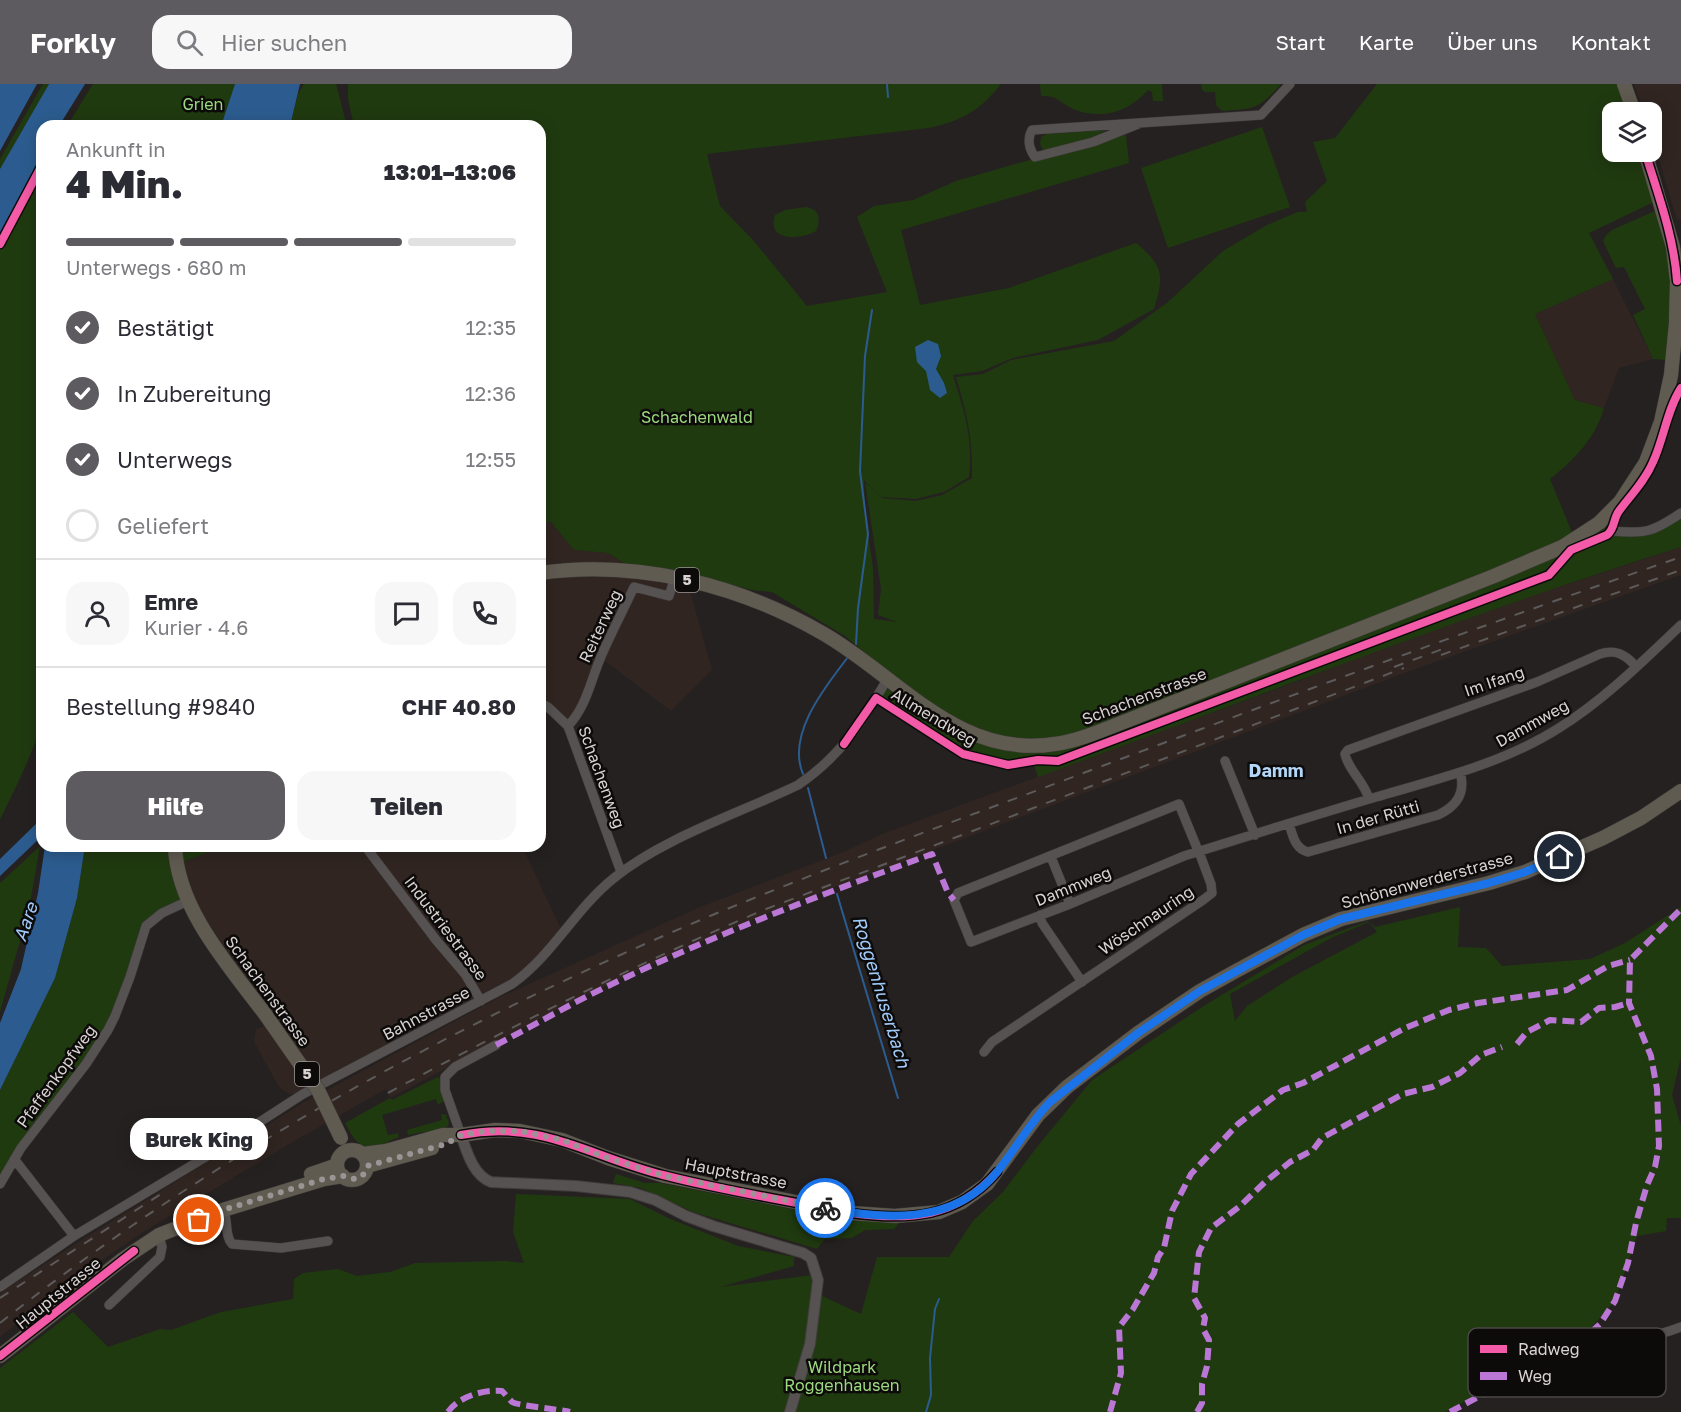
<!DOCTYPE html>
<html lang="de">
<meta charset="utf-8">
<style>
body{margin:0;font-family:"Golos Text",sans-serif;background:#f7f7f7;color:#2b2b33;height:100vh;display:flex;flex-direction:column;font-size:22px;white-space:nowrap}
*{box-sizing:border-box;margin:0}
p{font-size:20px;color:#7c7c81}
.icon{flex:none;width:33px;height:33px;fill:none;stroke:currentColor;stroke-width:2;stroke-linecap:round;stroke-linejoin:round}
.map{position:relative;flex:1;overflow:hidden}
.side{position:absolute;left:36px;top:36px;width:510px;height:732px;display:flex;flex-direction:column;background:#fff;border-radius:18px;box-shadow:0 3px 15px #0003}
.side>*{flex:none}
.tools{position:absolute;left:1602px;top:18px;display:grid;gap:12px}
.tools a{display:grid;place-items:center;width:60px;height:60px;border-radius:12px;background:#fff;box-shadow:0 3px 15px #0003;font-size:30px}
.pin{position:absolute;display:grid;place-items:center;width:51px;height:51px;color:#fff;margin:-26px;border:3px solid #fff;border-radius:50%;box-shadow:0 2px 6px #0007}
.courier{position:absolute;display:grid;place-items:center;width:60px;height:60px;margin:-30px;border:4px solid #1a73e8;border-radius:50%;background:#fff;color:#222;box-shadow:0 2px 8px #0007}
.bubble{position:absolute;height:42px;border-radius:18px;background:#fff;box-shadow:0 3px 15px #0003;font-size:20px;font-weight:800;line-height:42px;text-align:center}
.headline em{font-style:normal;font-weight:800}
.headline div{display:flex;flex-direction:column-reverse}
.headline{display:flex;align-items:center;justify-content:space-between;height:102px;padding:0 30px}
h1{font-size:39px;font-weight:800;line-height:45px}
.bar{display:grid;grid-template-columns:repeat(4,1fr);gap:9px 6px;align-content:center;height:72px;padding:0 30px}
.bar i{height:8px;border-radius:4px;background:#e1e1e2}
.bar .on{background:#5d5b5f}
.bar p{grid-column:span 4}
.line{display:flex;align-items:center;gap:15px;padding:0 30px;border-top:2px solid #e1e1e2}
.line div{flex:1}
.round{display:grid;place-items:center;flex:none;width:63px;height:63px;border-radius:18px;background:#f7f7f7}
ol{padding:0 30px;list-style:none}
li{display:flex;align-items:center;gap:18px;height:66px}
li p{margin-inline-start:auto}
li .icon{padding:6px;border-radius:50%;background:#5d5b5f;color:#fff;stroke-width:4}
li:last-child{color:#7c7c81}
li i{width:33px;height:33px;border:3px solid #e1e1e2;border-radius:50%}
.cta{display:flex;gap:12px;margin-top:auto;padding:12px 30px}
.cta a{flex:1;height:69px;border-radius:18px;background:#5d5b5f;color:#fff;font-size:24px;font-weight:800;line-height:69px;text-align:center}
.cta a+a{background:#f7f7f7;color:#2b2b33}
header{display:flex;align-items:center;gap:36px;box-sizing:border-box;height:84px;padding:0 30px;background:#5d5b5f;color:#fff}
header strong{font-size:28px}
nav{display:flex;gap:33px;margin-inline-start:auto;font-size:21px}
.search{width:420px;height:54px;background:#f7f7f7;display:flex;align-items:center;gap:15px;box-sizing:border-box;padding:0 21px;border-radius:18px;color:#7c7c81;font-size:22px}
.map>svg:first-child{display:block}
.built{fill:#302521}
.green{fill:#203a10;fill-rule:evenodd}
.water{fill:#2c5c8f}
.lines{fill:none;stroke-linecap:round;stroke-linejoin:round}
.stream{stroke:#2c5c8f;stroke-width:2}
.minor-casing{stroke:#3f3b3a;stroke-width:10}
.tertiary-casing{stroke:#3f3b3a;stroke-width:12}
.primary-casing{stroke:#3f3b3a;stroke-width:15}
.minor{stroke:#555251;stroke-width:9}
.tertiary{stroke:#555251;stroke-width:10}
.primary{stroke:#605b51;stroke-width:14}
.rail{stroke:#5c5a5a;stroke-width:2;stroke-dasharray:10 10;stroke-linecap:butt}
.primary-bridge-casing{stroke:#3f3b3a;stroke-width:15;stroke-linecap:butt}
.primary-bridge{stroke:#605b51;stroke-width:14}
.quiet{stroke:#ba77d6;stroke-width:6;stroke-dasharray:12 6;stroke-linecap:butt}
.cycleway-casing{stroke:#0d0b0a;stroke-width:11}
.cycleway{stroke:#f35aa7;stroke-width:8}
.done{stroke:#9a9594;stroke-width:6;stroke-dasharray:0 10.8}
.route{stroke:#1a73e8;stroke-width:8}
.labels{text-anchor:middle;stroke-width:5;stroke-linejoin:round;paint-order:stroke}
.shield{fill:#0d0b0a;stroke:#9c9897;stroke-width:1.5}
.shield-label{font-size:15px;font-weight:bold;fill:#d9d4d3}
.park-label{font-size:16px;fill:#9cda7f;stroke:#0d0b0a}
.street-label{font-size:16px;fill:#d9d4d3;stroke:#0d0b0a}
.neighbourhood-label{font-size:18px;font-weight:bold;fill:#b3d7f8;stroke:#0d0b0a}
.water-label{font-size:18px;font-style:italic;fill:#a0cafa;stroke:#0d0b0a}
.key{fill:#0d0b0a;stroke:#4a4746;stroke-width:1.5}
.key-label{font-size:16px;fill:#d9d4d3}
</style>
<header>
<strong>Forkly</strong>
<div class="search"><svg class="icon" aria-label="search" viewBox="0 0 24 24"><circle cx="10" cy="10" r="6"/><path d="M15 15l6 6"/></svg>Hier suchen</div>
<nav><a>Start</a><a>Karte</a><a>Über uns</a><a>Kontakt</a></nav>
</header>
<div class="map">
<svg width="1681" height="1328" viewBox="0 0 1681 1328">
<rect width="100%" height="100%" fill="#252120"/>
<path class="built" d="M 1634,0 L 1681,0 L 1681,135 L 1677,136 L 1652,52 L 1652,28 L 1644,28 Z
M 1613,195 L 1653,275 L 1619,284 L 1604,324 L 1575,316 L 1535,230 Z
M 550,437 L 574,466 L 608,469 L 629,482 L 685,489 L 712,586 L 671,627 L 601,574 L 568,642 L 540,619 L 540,443 Z
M 1681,463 L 1681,491 L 1410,587 L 792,819 L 696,860 L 578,915 L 390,1014 L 386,1005 L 296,1056 L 143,1148 L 72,1197 L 0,1253 L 0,1209 L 85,1154 L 301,1020 L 498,914 L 700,823 L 843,768 L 882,750 L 1296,598 L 1380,565 L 1513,518 Z
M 223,762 L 522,762 L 563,849 L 521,894 L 303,1010 L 289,1010 L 279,1003 L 254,958 L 256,945 L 267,941 L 275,934 L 276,929 L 274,922 L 262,911 L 256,909 L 200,827 L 189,804 L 183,778 Z"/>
<path class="green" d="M 43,0 L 49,0 L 0,85 L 0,75 Z
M 93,0 L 235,0 L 221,42 L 67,42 Z
M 304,0 L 336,0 L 347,42 L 290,42 L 298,10 Z
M 348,0 L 1001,0 C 980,27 961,37 928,44 L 707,70 L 720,122 L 753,156 L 807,222 L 887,208 L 857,133 L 874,122 L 913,116 L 956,97 L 1093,58 L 1126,51 L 1129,79 L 901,146 L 920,221 L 1009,204 L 1136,159 C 1164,182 1164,192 1154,225 L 1098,256 L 1013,274 L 982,287 L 953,291 C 965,330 973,352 969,393 L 944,408 L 916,415 L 881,413 L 864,396 L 865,429 L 873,484 L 874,535 L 897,538 L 878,531 L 881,505 L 865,398 L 882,414 L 916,417 L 942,411 L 972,394 C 973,355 967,330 956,293 L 983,290 L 1011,276 L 1114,257 L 1168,218 L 1223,167 L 1267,141 L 1298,128 L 1307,128 L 1305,118 L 1327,97 L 1313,58 L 1335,54 L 1377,0 L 1619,0 L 1628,28 L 1612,28 L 1612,68 L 1640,68 L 1656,117 L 1589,149 L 1613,195 L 1535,230 L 1575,316 L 1604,324 C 1595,355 1574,376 1550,395 L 1573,451 L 1545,466 L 1090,646 L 1056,656 L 1006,655 L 938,628 L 845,552 L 772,508 L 752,506 L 685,489 L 629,482 L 608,469 L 574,466 L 550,437 L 540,443 L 540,42 L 354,42 L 348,15 Z
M 1040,0 L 1162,0 L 1163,17 L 1153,17 L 1152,8 L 1148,6 C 1128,29 1099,37 1071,24 C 1058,17 1057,11 1041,12 Z
M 1201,0 L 1281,0 C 1259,25 1255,25 1222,27 L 1216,21 L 1215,8 L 1205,8 L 1202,6 Z
M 1262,43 L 1290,123 L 1168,164 L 1141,84 Z
M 1107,46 C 1087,56 1065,64 1043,66 L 1040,60 L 1041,53 L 1047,50 Z
M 42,87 L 42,600 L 37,614 C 39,617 41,619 42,622 C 48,643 10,714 0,736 L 0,164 Z
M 806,123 C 820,125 821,136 816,147 C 801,156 766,158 775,131 L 785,126 Z
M 1657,126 L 1669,177 L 1670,220 L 1666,276 L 1653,275 L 1633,231 L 1645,225 L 1624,183 L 1616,184 L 1603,157 L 1606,151 L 1612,146 Z
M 1613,431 L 1609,446 L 1633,451 L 1681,432 L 1681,463 C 1464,531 1252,615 1038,693 L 1032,675 C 976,691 926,643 883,614 L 882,610 L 886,606 L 893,604 C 943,643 976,669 1043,667 L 1534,480 Z
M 40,762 L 29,825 L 0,928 L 0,799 Z
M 85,762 L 223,762 L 183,778 L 188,817 L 151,837 L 115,932 L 0,1098 L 0,1006 L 55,894 L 77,814 Z
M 1460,823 L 1458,863 L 1486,864 L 1502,882 L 1590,875 L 1625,859 L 1681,823 L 1681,973 L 1672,1011 L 1681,1042 L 1681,1134 L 1667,1134 L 1666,1147 L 1637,1152 L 1615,1217 L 1579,1257 L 1445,1328 L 0,1328 L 0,1284 L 73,1228 L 108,1263 L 160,1245 L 171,1246 L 221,1228 L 293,1215 L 294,1195 L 303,1189 L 338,1185 L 357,1192 L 390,1188 L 415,1179 L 506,1177 L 524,1179 L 513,1148 L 516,1110 L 630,1115 L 668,1134 L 738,1162 L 794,1173 L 794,1182 L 720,1203 L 813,1191 L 822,1212 L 861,1230 L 877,1173 L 949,1173 L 973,1137 L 1003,1108 L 1037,1063 L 1092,996 L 1202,923 L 1304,861 L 1368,837 L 1375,843 ZM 1369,838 L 1377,848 L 1294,892 L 1247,922 L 1235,937 L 1230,910 L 1331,854 Z
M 438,993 L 441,996 L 444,1017 L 438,1021 L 436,1015 L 382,1031 L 388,1051 L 398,1049 L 399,1053 C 391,1055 384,1061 377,1063 C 359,1068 352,1051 345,1039 L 390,1014 L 392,1016 Z
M 441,1030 L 447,1031 L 446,1033 L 449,1038 L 448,1042 C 440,1047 419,1048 408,1051 L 407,1046 L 442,1036 Z
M 616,1090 L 645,1099 L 660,1099 L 842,1135 L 899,1139 L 894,1145 L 865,1146 L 852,1154 L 825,1155 L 817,1165 L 693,1128 L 641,1104 L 613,1099 Z"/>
<path class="water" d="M 0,0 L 37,0 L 0,67 Z
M 49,0 L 85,0 L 59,42 L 42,42 L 42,72 L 0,150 L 0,85 Z
M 235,0 L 300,0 L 290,42 L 221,42 Z
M 928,256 L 938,260 L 941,272 L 936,285 L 944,299 L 947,309 L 940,314 L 930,306 L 926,287 L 917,278 L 915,263 Z
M 42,734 L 42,752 L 0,792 L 0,775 Z
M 45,762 L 85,762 L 77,814 L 55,894 L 0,1006 L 0,939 L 21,885 L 38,809 Z"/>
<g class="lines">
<path class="stream" d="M 887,0 L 888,13
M 856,560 L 858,524 L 868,450 L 860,387 L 865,272 L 872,226
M 803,690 C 786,650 826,602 848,573
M 808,704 L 826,774
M 837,810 L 898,1014
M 926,1328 L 931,1311 L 930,1274 L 935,1225 L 939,1215"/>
<g class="minor-casing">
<path id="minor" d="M 1138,40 L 1093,58 L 1035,73 C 1029,65 1027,55 1032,46 L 1261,31 L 1290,0
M 1612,447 C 1646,450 1653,448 1681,429
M 540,619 L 548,623 L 568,642 L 621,788
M 568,642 C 586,623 590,599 600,575 C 610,551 623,527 634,503 L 669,512 L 675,493
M 1225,677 L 1255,751
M 1369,715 C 1364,697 1348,686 1345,670 L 1348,666 L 1537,598 L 1600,570 C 1615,565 1626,570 1636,583
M 1289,740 C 1293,752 1295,765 1308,768 L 1438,731 C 1457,722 1466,709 1460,688
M 365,762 L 436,856 L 465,890 L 481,917
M 1051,773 L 1070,820
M 1040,831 L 1042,839 L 1082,898
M 984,968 L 992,958 L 1203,816 L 1212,809 L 1211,800 L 1199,768 L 1197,764 L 1179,720 L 958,809 L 954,816 L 971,858 L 1070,820 L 1184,772 C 1248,752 1312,732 1376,713 C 1438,695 1504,679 1559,644 C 1604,616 1643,577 1681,541
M 461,1051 L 445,1006 L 445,993 L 455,983 L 496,961
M 15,1076 L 74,1152
M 0,1100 L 21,1064 L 86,980 L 108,946 L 115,932 L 130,893 L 146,842 L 162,829 L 188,817
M 223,1126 C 229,1137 224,1151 232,1160 L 281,1164 L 328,1157
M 0,1203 L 74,1152 L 204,1074 L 303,1010 L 512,900 C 553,871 575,825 614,794 C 663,754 740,729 798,701 C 841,672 862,638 888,594
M 109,1221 L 160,1173 L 162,1163 L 159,1151
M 1579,1259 C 1612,1259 1651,1255 1681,1243"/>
</g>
<g class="tertiary-casing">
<path id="tertiary" d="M 461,1051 C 467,1068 473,1091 491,1098 L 576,1102 L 630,1108 L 655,1116 L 686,1132 L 713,1142 L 803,1169 L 811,1174 L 818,1196 L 810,1260 L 790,1328"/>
</g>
<g class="primary-casing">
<path id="primary" d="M 1624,0 L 1634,28
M 540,489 C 637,475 740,501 824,550 C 900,594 958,675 1055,660 C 1076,657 1096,649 1116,641 L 1494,492 L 1562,463 L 1599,439 L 1620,418 L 1646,378 L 1661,338 L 1671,291 L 1676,239 L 1677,197 L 1673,163 L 1645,68
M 175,762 C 177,825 229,882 265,930
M337 1081a15 15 0 1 1 30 0a15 15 0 1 1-30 0Z
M 363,1070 L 386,1067 L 443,1051 L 461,1051 L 495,1046 L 520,1047 L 562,1056 L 608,1074 L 665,1092 L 851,1129 L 895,1132 L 939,1128 L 962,1118 L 987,1100 L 1038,1031 L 1067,1003 L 1138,949 L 1200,907 L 1236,887 L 1303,851 L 1341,835 L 1489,799 L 1525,788 L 1603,754 L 1641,734 L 1681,707
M 367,1082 L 432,1064
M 311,1090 L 337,1081
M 0,1272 L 123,1175 L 159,1151 L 223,1126 L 324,1095 L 343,1092"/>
</g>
<use href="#minor" class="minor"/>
<use href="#tertiary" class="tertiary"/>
<use href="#primary" class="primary"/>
<path class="rail" d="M 1441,571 L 1681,486
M 1394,583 L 1448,563
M 388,1009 C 512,942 636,880 766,825 L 1404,584
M 0,1214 L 161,1110
M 0,1239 C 215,1069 458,938 710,832 C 819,787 930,746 1041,705 C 1253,625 1466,547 1681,473"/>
<g class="primary-bridge-casing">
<path id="primary-bridge" d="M 265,930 L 318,1006 L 341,1054"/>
</g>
<use href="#primary-bridge" class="primary-bridge"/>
<path class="quiet" d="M 1517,960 L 1527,948 L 1550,936 L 1581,938 L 1599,924 L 1615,923 L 1629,919
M 496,961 C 533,942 570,920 608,902 C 713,851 823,810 932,770 L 948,809 L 954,816
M 448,1328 C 458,1313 484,1305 502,1307 C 505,1310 509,1315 512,1318 C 519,1322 558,1325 570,1328
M 1110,1328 L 1121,1289 L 1119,1243 L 1133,1225 L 1154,1189 L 1158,1173 L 1164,1164 L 1172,1127 L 1191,1090 L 1238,1040 L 1283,1006 L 1303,999 L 1405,944 L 1449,926 L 1478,919 L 1567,906 L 1608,882 L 1630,876
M 1197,1328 L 1202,1319 L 1202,1300 L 1207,1282 L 1209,1256 L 1203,1245 L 1205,1234 L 1194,1214 L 1199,1168 L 1211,1144 L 1240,1122 L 1265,1098 L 1290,1078 L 1313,1066 L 1322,1054 L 1331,1049 L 1403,1010 L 1432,1003 L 1460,989 L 1481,971 L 1502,963
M 1450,1328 L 1579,1259 L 1600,1240 L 1615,1217 L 1628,1179 L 1636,1139 L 1647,1101 L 1655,1083 L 1659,1062 L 1657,1005 L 1651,972 L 1629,919 L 1630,876 L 1681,825"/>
<g class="cycleway-casing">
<path id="cycleway" d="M 1645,68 C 1658,110 1674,153 1677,197
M 0,160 L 42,81
M 844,660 L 876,614 L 963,670 L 1008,681 L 1038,676 L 1058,677 L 1549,491 L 1571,466 L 1607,451 C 1615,445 1613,435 1619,427 C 1631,411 1645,397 1653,378 C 1664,354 1667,326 1681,304
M 461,1051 C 541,1035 590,1073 663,1091 C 725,1107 788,1117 851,1129 C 909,1137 957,1134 997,1088
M 0,1272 L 134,1167"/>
</g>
<use href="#cycleway" class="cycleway"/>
</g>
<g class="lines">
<path class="done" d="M 199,1136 L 223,1126 L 324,1095 L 343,1092 L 355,1095 L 363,1091 L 367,1082 L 446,1060 L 461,1051 L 487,1047 L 520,1047 L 562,1056 L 608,1074 L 665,1092 L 825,1124"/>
<path class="route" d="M 825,1124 C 885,1136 954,1141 997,1088 C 1015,1066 1029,1040 1050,1018 L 1138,949 L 1200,907 L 1303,851 L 1341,835 L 1489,799 L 1525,788 L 1560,773"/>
</g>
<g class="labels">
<g class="shield">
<rect x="675" y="484" width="24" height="24" rx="4.5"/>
<rect x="295" y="978" width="24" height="24" rx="4.5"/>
</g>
<g class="shield-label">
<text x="687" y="501">5</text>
<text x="307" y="995">5</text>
</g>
<g class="park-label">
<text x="203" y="26">Grien</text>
<text x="697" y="339">Schachenwald</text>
<text x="842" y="1289">Wildpark<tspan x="842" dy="18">Roggenhausen</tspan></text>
</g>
<g class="street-label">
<text transform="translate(600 542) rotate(-65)" y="6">Reiterweg</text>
<text transform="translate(1494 597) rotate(-19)" y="6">Im Ifang</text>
<text transform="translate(1144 612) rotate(-21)" y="6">Schachenstrasse</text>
<text transform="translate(934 633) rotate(31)" y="6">Allmendweg</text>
<text transform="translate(1532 639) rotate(-29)" y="6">Dammweg</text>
<text transform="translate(602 693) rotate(70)" y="6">Schachenweg</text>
<text transform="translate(1378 733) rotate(-16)" y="6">In der Rütti</text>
<text transform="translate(1427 796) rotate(-15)" y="6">Schönenwerderstrasse</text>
<text transform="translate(1073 802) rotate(-22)" y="6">Dammweg</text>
<text transform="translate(1146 836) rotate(-34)" y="6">Wöschnauring</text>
<text transform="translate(446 844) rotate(53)" y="6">Industriestrasse</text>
<text transform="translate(268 907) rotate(54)" y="6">Schachenstrasse</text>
<text transform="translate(426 929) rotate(-28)" y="6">Bahnstrasse</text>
<text transform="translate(56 992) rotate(-54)" y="6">Pfaffenkopfweg</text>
<text transform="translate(736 1089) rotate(11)" y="6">Hauptstrasse</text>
<text transform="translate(58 1209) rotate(-39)" y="6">Hauptstrasse</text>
</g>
<g class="neighbourhood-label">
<text x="1276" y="693">Damm</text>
</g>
<g class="water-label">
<text transform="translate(26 838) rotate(-71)" y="6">Aare</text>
<text transform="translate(881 908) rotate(73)" y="6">Roggenhuserbach</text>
</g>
</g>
<rect x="1468" y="1244" width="198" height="69" rx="9" class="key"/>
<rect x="1480" y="1261" width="27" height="8" fill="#f35aa7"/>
<rect x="1480" y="1288" width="27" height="8" fill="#ba77d6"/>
<g class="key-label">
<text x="1518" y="1271">Radweg</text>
<text x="1518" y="1298">Weg</text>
</g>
</svg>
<div class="tools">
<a><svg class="icon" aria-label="layers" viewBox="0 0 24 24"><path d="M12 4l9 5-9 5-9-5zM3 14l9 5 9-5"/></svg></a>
</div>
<div class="pin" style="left:199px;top:1136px;background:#ea580c"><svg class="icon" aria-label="bag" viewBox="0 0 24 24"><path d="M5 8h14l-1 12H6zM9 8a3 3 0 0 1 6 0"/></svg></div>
<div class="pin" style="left:1560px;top:773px;background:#1f2937"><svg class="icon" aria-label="home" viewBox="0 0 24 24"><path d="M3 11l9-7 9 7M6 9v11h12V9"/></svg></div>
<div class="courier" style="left:825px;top:1124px"><svg class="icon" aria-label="bike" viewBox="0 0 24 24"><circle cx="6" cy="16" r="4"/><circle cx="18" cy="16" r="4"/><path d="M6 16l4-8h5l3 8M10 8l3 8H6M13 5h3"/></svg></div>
<div class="bubble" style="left:130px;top:1034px;width:138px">Burek King</div>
<section class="side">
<div class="headline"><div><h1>4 Min.</h1><p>Ankunft in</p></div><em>13:01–13:06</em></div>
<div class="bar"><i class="on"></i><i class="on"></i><i class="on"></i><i></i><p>Unterwegs · 680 m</p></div>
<ol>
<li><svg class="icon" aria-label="check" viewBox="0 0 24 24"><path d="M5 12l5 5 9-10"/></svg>Bestätigt<p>12:35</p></li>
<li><svg class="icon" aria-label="check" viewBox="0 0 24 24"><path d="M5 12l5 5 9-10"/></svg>In Zubereitung<p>12:36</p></li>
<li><svg class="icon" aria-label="check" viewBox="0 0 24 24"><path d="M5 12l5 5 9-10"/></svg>Unterwegs<p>12:55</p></li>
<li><i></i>Geliefert</li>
</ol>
<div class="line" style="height:108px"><a class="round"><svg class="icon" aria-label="person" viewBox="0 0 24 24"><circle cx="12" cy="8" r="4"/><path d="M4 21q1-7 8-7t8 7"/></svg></a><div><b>Emre</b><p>Kurier · 4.6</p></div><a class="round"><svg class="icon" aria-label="chat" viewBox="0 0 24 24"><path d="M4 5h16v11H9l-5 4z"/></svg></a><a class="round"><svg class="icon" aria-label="phone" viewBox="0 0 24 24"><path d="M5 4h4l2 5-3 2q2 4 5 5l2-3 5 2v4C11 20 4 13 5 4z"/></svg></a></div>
<div class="line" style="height:78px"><div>Bestellung #9840</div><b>CHF 40.80</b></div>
<div class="cta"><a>Hilfe</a><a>Teilen</a></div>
</section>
</div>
